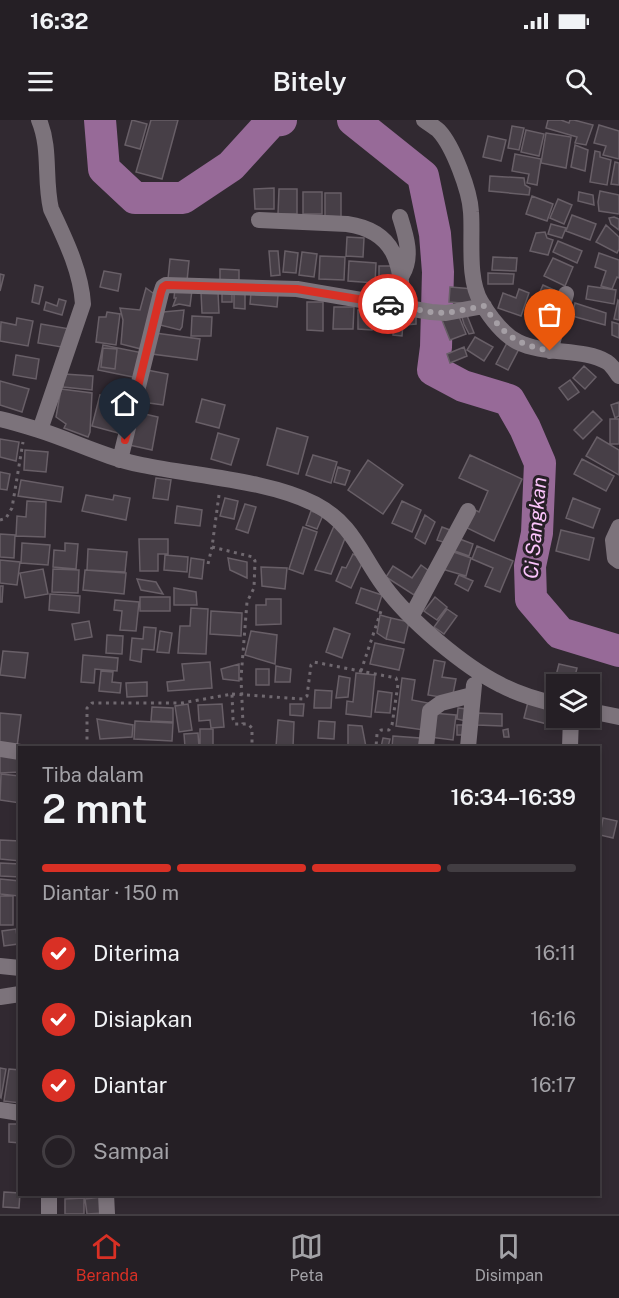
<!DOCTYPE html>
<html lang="id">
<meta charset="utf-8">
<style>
body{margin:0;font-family:"Public Sans",sans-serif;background:#312c32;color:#f1f3f6;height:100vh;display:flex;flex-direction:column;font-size:22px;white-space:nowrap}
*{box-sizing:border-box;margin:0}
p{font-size:20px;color:#a3a2a7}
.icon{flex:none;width:33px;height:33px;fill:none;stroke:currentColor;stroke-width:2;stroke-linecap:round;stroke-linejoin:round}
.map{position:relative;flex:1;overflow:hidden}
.sheet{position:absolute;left:18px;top:626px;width:582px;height:450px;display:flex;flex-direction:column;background:#251f25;border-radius:0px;box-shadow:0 3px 9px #0003,0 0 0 2px #423d42}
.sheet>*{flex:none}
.controls{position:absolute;left:546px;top:554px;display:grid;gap:12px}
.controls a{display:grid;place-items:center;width:54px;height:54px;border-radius:0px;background:#251f25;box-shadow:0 3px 9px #0003,0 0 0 2px #423d42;font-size:30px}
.pin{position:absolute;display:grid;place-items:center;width:51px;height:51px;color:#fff;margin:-62px -26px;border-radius:50% 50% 50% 0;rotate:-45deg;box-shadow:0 0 6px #0007}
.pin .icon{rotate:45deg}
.courier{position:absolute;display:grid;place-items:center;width:60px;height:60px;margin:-30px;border:4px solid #d93025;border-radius:50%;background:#fff;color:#222;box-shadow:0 2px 8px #0007}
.summary em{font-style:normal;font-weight:600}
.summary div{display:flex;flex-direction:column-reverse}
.summary{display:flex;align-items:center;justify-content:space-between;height:102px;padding:0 24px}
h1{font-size:39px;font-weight:600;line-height:45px}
.bar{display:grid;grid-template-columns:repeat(4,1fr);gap:9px 6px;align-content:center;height:72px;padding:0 24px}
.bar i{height:8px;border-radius:4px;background:#423d42}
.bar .selected{background:#d93025}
.bar p{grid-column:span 4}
ol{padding:0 24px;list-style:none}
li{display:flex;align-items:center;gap:18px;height:66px}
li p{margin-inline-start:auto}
li .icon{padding:6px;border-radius:50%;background:#d93025;color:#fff;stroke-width:4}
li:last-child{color:#a3a2a7}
li i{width:33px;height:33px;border:3px solid #423d42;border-radius:50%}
.status{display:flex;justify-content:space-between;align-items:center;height:42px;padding:0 30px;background:#251f25;direction:ltr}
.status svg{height:16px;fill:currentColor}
header{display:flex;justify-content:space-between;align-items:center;height:78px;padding:0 24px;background:#251f25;font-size:27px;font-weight:600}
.tab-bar{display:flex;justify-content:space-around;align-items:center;height:84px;border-top:2px solid #423d42;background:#251f25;font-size:16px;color:#a3a2a7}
.tab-bar a{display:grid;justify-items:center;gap:3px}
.tab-bar .selected{color:#d93025}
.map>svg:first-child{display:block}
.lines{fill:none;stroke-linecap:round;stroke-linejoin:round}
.river{stroke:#976a98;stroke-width:32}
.building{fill:#473f47;stroke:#685f67;stroke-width:1.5}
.path{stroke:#706970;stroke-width:3;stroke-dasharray:3 4.5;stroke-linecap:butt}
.minor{stroke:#7c737b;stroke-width:16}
.done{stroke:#a59fa5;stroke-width:6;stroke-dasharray:0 10.8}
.route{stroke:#d93025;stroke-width:8}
.labels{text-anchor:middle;stroke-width:6;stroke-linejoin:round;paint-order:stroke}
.water-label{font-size:20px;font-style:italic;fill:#fbc4fb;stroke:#272027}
</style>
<div class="status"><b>16:32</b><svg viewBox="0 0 49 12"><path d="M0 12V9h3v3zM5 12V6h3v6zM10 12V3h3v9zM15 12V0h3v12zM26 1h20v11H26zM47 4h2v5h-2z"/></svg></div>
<header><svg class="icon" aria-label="menu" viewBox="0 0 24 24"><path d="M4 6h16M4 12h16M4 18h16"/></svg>Bitely<svg class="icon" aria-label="search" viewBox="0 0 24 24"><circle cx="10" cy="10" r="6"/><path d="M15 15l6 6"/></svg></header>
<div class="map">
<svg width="619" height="1094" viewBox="0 0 619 1094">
<rect width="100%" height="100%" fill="#312931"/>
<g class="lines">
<path class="river" d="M 100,0 L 104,49 L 135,78 L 183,78 L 231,46 L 272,1 L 281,0
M 353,0 L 423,56 L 435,114 L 438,152 L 436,227 L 433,250 L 463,266 L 509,280 L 525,308 L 540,343 L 537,413 L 530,446 L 531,479 L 560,513 L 619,531"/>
</g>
<path class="building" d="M 132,0 L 147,4 L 140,29 L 125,25 Z
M 151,0 L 178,0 L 162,59 L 136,52 Z
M 548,0 L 561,0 L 569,3 L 570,0 L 574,0 L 593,5 L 586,25 L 575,23 L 577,17 L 546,8 Z
M 599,5 L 619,11 L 619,39 L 603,35 L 606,26 L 594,23 Z
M 512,6 L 524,8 L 519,30 L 508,28 Z
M 526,10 L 544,14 L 539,36 L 521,32 Z
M 546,13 L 571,17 L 566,48 L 541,43 Z
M 488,16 L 506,20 L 501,41 L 483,37 Z
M 575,25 L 588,30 L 585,51 L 571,47 Z
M 595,31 L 600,32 L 600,37 L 611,40 L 607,65 L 590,62 Z
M 515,34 L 541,39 L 537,65 L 527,63 L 529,54 L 512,51 Z
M 615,42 L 619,43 L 619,65 L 611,64 Z
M 490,56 L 524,58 L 525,65 L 530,68 L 529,75 L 489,71 Z
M 274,68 L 274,89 L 255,89 L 254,69 Z
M 279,69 L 297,69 L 297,94 L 278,94 Z
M 600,71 L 619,75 L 619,94 L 599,91 L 598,82 Z
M 303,72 L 322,72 L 322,94 L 303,94 Z
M 579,72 L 593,75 L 594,85 L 578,81 Z
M 325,73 L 341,73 L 341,97 L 325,96 Z
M 532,76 L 553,84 L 547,101 L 526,94 Z
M 558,79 L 572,85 L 564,104 L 550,98 Z
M 572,95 L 596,104 L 590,120 L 566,111 Z
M 614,97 L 619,99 L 619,110 L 611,104 L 609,98 Z
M 551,104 L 566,108 L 562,118 L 548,114 Z
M 606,105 L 619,117 L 619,129 L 617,133 L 596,122 Z
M 545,112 L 547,118 L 553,120 L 548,135 L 530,131 L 536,113 Z
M 347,117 L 364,118 L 363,137 L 346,136 Z
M 558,121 L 582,131 L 577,143 L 553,132 Z
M 269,131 L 278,131 L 280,155 L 271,156 Z
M 285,131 L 298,133 L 296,153 L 283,152 Z
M 302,132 L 317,134 L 314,157 L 299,155 Z
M 599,133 L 619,140 L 619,158 L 617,157 L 612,169 L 601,166 L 606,151 L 595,147 Z
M 320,136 L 345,137 L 344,160 L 319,159 Z
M 493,137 L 517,138 L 516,151 L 492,150 Z
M 553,138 L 573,147 L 565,166 L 544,156 Z
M 170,139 L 189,141 L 187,161 L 168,159 Z
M 349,141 L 376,143 L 375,163 L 348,161 Z
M 379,146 L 396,146 L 397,173 L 379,173 Z
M 220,149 L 239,150 L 239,160 L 220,160 Z
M 104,151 L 121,154 L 118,171 L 100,167 Z
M 488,153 L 514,154 L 513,164 L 488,164 Z
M 0,154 L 4,155 L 0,171 Z
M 35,165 L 43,167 L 39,184 L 32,182 Z
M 543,165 L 556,171 L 548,191 L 534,185 Z
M 588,166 L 616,170 L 614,184 L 586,179 Z
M 450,167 L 474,169 L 474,184 L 449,182 Z
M 146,168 L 157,176 L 141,229 L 121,224 L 123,200 L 120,188 L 140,190 Z
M 175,168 L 192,170 L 190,186 L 179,184 L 173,186 L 176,178 L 174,178 Z
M 222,169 L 232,169 L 232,182 L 222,182 Z
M 519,169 L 529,173 L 521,196 L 498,188 L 503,173 L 516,178 Z
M 201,172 L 218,172 L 219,193 L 202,193 Z
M 234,172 L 245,172 L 245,189 L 234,188 Z
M 251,172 L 278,175 L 277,187 L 250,184 Z
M 59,179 L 66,181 L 62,195 L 44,190 L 46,182 L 57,186 Z
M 618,180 L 619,181 L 619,200 L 614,199 Z
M 307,182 L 323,182 L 323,211 L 307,210 Z
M 575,183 L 606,193 L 605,205 L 572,196 Z
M 334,187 L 354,187 L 353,209 L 333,209 Z
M 184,190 L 182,207 L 180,210 L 160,205 L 163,192 Z
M 358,190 L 372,191 L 372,210 L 358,209 Z
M 384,191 L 393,192 L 392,210 L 382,209 Z
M 394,191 L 404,191 L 402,216 L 393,215 Z
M 405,191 L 416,191 L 416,204 L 405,205 Z
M 107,192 L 120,194 L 116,225 L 96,222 L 99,197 L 106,197 Z
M 466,193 L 474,213 L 469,214 L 464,204 L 461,194 Z
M 458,194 L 466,214 L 450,220 L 442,200 Z
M 192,196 L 212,197 L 211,216 L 191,216 Z
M 17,198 L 33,201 L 28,226 L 0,221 L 1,202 L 16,205 Z
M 612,202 L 619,204 L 619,218 L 612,215 Z
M 41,204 L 70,209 L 67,228 L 38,223 Z
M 155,213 L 200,219 L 197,240 L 152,234 Z
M 475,217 L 493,227 L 484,241 L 467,230 Z
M 509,219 L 521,225 L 508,250 L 496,244 Z
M 103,225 L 143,233 L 138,258 L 98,250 Z
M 464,227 L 467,236 L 450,243 L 447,234 Z
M 103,228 L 117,229 L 115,249 L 101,247 Z
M 16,235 L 39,239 L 36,259 L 13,255 Z
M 584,246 L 596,257 L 585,269 L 573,258 Z
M 147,250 L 168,254 L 163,285 L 142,282 Z
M 64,254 L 93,256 L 92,270 L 63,267 Z
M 570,260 L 579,272 L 568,280 L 559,268 Z
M 0,261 L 29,269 L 22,292 L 0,285 Z
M 61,269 L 92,273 L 90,312 L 88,317 L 64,308 L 66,304 L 56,297 Z
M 100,275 L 130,284 L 122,314 L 92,306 Z
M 202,279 L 225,285 L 219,308 L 196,302 Z
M 619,282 L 619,296 L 615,298 L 611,285 Z
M 593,291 L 602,300 L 583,319 L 574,310 Z
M 136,292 L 158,297 L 152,330 L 129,325 Z
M 610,299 L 619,299 L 619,324 L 610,324 Z
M 277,308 L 308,317 L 298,354 L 267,345 Z
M 218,313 L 239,319 L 231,345 L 211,339 Z
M 597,317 L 619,330 L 619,355 L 586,336 Z
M 0,319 L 19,322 L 16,341 L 0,337 Z
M 25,330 L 48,332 L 46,352 L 24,350 Z
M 313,335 L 337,342 L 331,363 L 306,355 Z
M 470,335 L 522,359 L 494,421 L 463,406 L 471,388 L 479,392 L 488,371 L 459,358 Z
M 582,339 L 614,356 L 606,371 L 574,354 Z
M 368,340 L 403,365 L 383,394 L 348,370 Z
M 338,347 L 350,351 L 345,365 L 334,362 Z
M 0,352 L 10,354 L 7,370 L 0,369 Z
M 156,358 L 171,360 L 168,380 L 153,378 Z
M 21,360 L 63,367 L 61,382 L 18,376 Z
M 86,375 L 113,380 L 114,375 L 130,378 L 126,400 L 82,391 Z
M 225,378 L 238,381 L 234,399 L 220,396 Z
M 573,378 L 600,389 L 593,408 L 566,398 Z
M 27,381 L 46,382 L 45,417 L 16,416 L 17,396 L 26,397 Z
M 402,381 L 421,390 L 412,412 L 392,403 Z
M 245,384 L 256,387 L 248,413 L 236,409 Z
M 177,386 L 202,390 L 200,406 L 175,403 Z
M 311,391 L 323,395 L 317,409 L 306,405 Z
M 425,395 L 435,402 L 425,424 L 415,418 Z
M 334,406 L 347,413 L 331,454 L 315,450 Z
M 303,407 L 317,412 L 303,454 L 289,449 Z
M 442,407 L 450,410 L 446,423 L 437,420 Z
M 561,410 L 594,418 L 589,440 L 556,431 Z
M 0,414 L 15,415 L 14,438 L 0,437 Z
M 457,418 L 473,424 L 469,436 L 452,430 Z
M 139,419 L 168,419 L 168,434 L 158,434 L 158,451 L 140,451 Z
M 22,423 L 50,425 L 48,445 L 21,443 Z
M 65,423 L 78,424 L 76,449 L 53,447 L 54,430 L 65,431 Z
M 477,426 L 513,441 L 500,472 L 485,466 L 493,448 L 472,439 Z
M 88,429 L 127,432 L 125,452 L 87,450 Z
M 448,430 L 471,438 L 466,456 L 442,449 Z
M 353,434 L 364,439 L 351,468 L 336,461 L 342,447 L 346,448 Z
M 165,435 L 188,437 L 187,452 L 164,450 Z
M 191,438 L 204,440 L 202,459 L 189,457 Z
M 228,438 L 247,442 L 247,458 L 230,450 Z
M 0,440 L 20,442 L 17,465 L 0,463 Z
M 421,445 L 429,451 L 414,475 L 386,457 L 393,446 L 412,458 Z
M 261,447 L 287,448 L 285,469 L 262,466 Z
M 43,449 L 48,474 L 25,478 L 20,453 Z
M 53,449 L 79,450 L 78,473 L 52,472 Z
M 85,450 L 126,453 L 124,474 L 83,470 Z
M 459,455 L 473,461 L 468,471 L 455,464 Z
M 137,459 L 156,462 L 163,474 L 141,470 Z
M 0,466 L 3,466 L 2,482 L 0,482 Z
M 174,468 L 196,472 L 197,485 L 174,485 Z
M 361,468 L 382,475 L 377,491 L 356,483 Z
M 50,474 L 80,476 L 79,493 L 49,490 Z
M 140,477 L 170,477 L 170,491 L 140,491 Z
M 435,477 L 447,487 L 437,500 L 424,491 Z
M 266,479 L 281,479 L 281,504 L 256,505 L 256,485 L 266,485 Z
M 115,480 L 139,482 L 136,511 L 120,510 L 122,491 L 114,490 Z
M 191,488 L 208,489 L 206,534 L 178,533 L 180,506 L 190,506 Z
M 447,489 L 457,496 L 444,514 L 434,507 Z
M 211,491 L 242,493 L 241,516 L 210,514 Z
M 380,495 L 391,498 L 386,519 L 377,513 Z
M 391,498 L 409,502 L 404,523 L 386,519 Z
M 89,501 L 92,517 L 75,520 L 72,504 Z
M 144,507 L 156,508 L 154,530 L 142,529 L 141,542 L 130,540 L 132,518 L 143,519 Z
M 334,508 L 350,514 L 342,538 L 326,532 Z
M 160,511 L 172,513 L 169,533 L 157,532 Z
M 251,511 L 277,515 L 275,544 L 245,535 Z
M 107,515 L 123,516 L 122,534 L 106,533 Z
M 375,523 L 404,529 L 399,550 L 370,544 Z
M 3,531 L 28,533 L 25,558 L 0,555 Z
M 83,535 L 118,538 L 117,551 L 95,549 L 94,563 L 81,562 Z
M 434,540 L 445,542 L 442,557 L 456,559 L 452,579 L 428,575 Z
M 210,542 L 212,568 L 168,571 L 167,562 L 184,560 L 182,544 Z
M 239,544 L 239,561 L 223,559 L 221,549 Z
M 559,544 L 577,548 L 573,564 L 556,564 L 556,568 L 553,567 Z
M 276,546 L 291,549 L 290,562 L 275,562 Z
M 256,549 L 269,549 L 269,565 L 256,565 Z
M 101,551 L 113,552 L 112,562 L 121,563 L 120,573 L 99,571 Z
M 356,553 L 375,555 L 371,597 L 346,594 L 347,581 L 353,582 Z
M 339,556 L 350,558 L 348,577 L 336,578 Z
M 402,558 L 415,560 L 412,580 L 428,583 L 424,610 L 396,606 Z
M 147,562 L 147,576 L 127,577 L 126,563 Z
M 315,570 L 332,571 L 331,588 L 314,588 Z
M 378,571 L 392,573 L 390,593 L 375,592 Z
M 528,582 L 551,588 L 547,604 L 524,598 Z
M 188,584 L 192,610 L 179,612 L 175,586 Z
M 222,584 L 224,607 L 211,608 L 210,600 L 199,601 L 198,585 Z
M 290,584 L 304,584 L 303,596 L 290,595 Z
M 152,587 L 173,588 L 173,602 L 151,601 Z
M 458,588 L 468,589 L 466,601 L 457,599 Z
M 0,593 L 21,595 L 17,627 L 0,625 Z
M 432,593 L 456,595 L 453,620 L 430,617 Z
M 477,593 L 502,594 L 502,606 L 477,605 Z
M 97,599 L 133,605 L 132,617 L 100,619 Z
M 278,600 L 294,602 L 293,627 L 276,627 Z
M 135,601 L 173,603 L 172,621 L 134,619 Z
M 319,601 L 335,602 L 334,619 L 318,618 Z
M 348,605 L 362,606 L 366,627 L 348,626 Z
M 457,605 L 466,605 L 466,615 L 457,615 Z
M 200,609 L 213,609 L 213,627 L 200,627 Z
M 508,609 L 509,617 L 504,617 L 503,610 Z
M 198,613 L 199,627 L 185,627 L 184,614 Z
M 393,616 L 420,618 L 419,627 L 392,627 Z
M 383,618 L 390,619 L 388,627 L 381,627 Z
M 0,634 L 20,634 L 20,652 L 0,653 Z
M 1,654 L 20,656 L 20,683 L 0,680 Z
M 603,698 L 617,701 L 613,718 L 600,715 Z
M 0,720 L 20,721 L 20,741 L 0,739 Z
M 0,743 L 20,744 L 20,757 L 0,756 Z
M 0,759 L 20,761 L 19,776 L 0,774 Z
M 0,776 L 13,776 L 13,805 L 0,805 Z
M 16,809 L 18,824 L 4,826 L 2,811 Z
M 0,948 L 6,949 L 1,978 L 0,977 Z
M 9,949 L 20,950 L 20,983 L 4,981 Z
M 9,1004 L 20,1004 L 20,1023 L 9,1022 Z
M 4,1072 L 20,1073 L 19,1088 L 3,1087 Z
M 102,1077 L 104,1093 L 87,1094 L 85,1079 Z
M 84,1078 L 84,1094 L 65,1094 L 65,1079 Z"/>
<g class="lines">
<path class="path" d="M 219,375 L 212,427 L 253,437 L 255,441 L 254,468 L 247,482 L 241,558 L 243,604
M 0,400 L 6,398 L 12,388 L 23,322
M 208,444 L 212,427
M 361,551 L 382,488
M 232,574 L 303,579 L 307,576 L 311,545 L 314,542 L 396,558 L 398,564 L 392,605 L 389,610 L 381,610 L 377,614 L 376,627
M 87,627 L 87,588 L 92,583 L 182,583 L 232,574 L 233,599 L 235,604 L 248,604 L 252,608 L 252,627"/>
<path class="minor" d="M 39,0 C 51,29 44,59 51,89 C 65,119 81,151 83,184 L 40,310
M 424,0 C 429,4 435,7 439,11 C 453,26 470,71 471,92 C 473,118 467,159 481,182 C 490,197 502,214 518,222 C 544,235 584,228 607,242 C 612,245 616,252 619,256
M 400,97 C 406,116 413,137 402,155
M 259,100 L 347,104 C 396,111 401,144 403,186
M 550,231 L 566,174
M 0,299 C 13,302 26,306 39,310 C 74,321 106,338 142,345 C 194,356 268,360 315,384 C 353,404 360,433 384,466 C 409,500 463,546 501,565 C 518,574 538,580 556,584
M 120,340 L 161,173 L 163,167 L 166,165 L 297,169 L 431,192 L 446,193 L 484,186
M 619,407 L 613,420 L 615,438 L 619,441
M 411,497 L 468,391
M 590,591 L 619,597
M 426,627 L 430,591 L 441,583 L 472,575
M 468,627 L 474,565
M 570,627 L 571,597
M 0,629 L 20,632
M 0,846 L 20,848
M 0,877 L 20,874
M 0,990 L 20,993
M 49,1074 L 49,1094
M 106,1074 L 107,1094"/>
</g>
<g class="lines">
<path class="done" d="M 388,184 L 431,192 L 446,193 L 484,186 C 505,216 514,223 550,231"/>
<path class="route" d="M 125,320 L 161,172 L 163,167 L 166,165 L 297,169 L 388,184"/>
</g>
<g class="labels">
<g class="water-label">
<text transform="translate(535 408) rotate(-85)" y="7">Ci Sangkan</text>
</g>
</g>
</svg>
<div class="controls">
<a><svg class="icon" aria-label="layers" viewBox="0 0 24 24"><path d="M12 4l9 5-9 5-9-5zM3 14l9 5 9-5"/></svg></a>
</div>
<div class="pin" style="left:550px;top:231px;background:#ea580c"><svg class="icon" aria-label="bag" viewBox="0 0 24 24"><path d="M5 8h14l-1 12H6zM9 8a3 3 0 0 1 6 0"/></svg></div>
<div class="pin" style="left:125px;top:320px;background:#1f2937"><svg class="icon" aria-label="home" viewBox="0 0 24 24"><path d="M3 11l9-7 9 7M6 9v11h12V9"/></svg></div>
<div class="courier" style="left:388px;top:184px"><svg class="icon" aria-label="car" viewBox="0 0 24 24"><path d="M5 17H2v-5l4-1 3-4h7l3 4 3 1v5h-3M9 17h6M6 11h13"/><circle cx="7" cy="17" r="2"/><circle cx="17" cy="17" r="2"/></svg></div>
<section class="sheet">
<div class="summary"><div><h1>2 mnt</h1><p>Tiba dalam</p></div><em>16:34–16:39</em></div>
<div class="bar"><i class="selected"></i><i class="selected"></i><i class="selected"></i><i></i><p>Diantar · 150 m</p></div>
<ol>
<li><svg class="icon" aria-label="check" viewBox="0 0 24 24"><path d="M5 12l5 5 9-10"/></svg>Diterima<p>16:11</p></li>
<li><svg class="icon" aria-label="check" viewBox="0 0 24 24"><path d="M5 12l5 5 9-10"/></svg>Disiapkan<p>16:16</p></li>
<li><svg class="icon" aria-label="check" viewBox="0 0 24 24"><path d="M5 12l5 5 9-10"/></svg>Diantar<p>16:17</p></li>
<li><i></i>Sampai</li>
</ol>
</section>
</div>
<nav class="tab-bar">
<a class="selected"><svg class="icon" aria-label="home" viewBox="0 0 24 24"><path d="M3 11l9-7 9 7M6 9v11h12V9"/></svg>Beranda</a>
<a><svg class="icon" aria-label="map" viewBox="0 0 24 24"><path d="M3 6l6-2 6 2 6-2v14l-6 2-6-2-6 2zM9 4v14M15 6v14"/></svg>Peta</a>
<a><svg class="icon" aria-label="saved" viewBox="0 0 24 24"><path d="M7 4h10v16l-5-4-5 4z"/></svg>Disimpan</a>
</nav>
